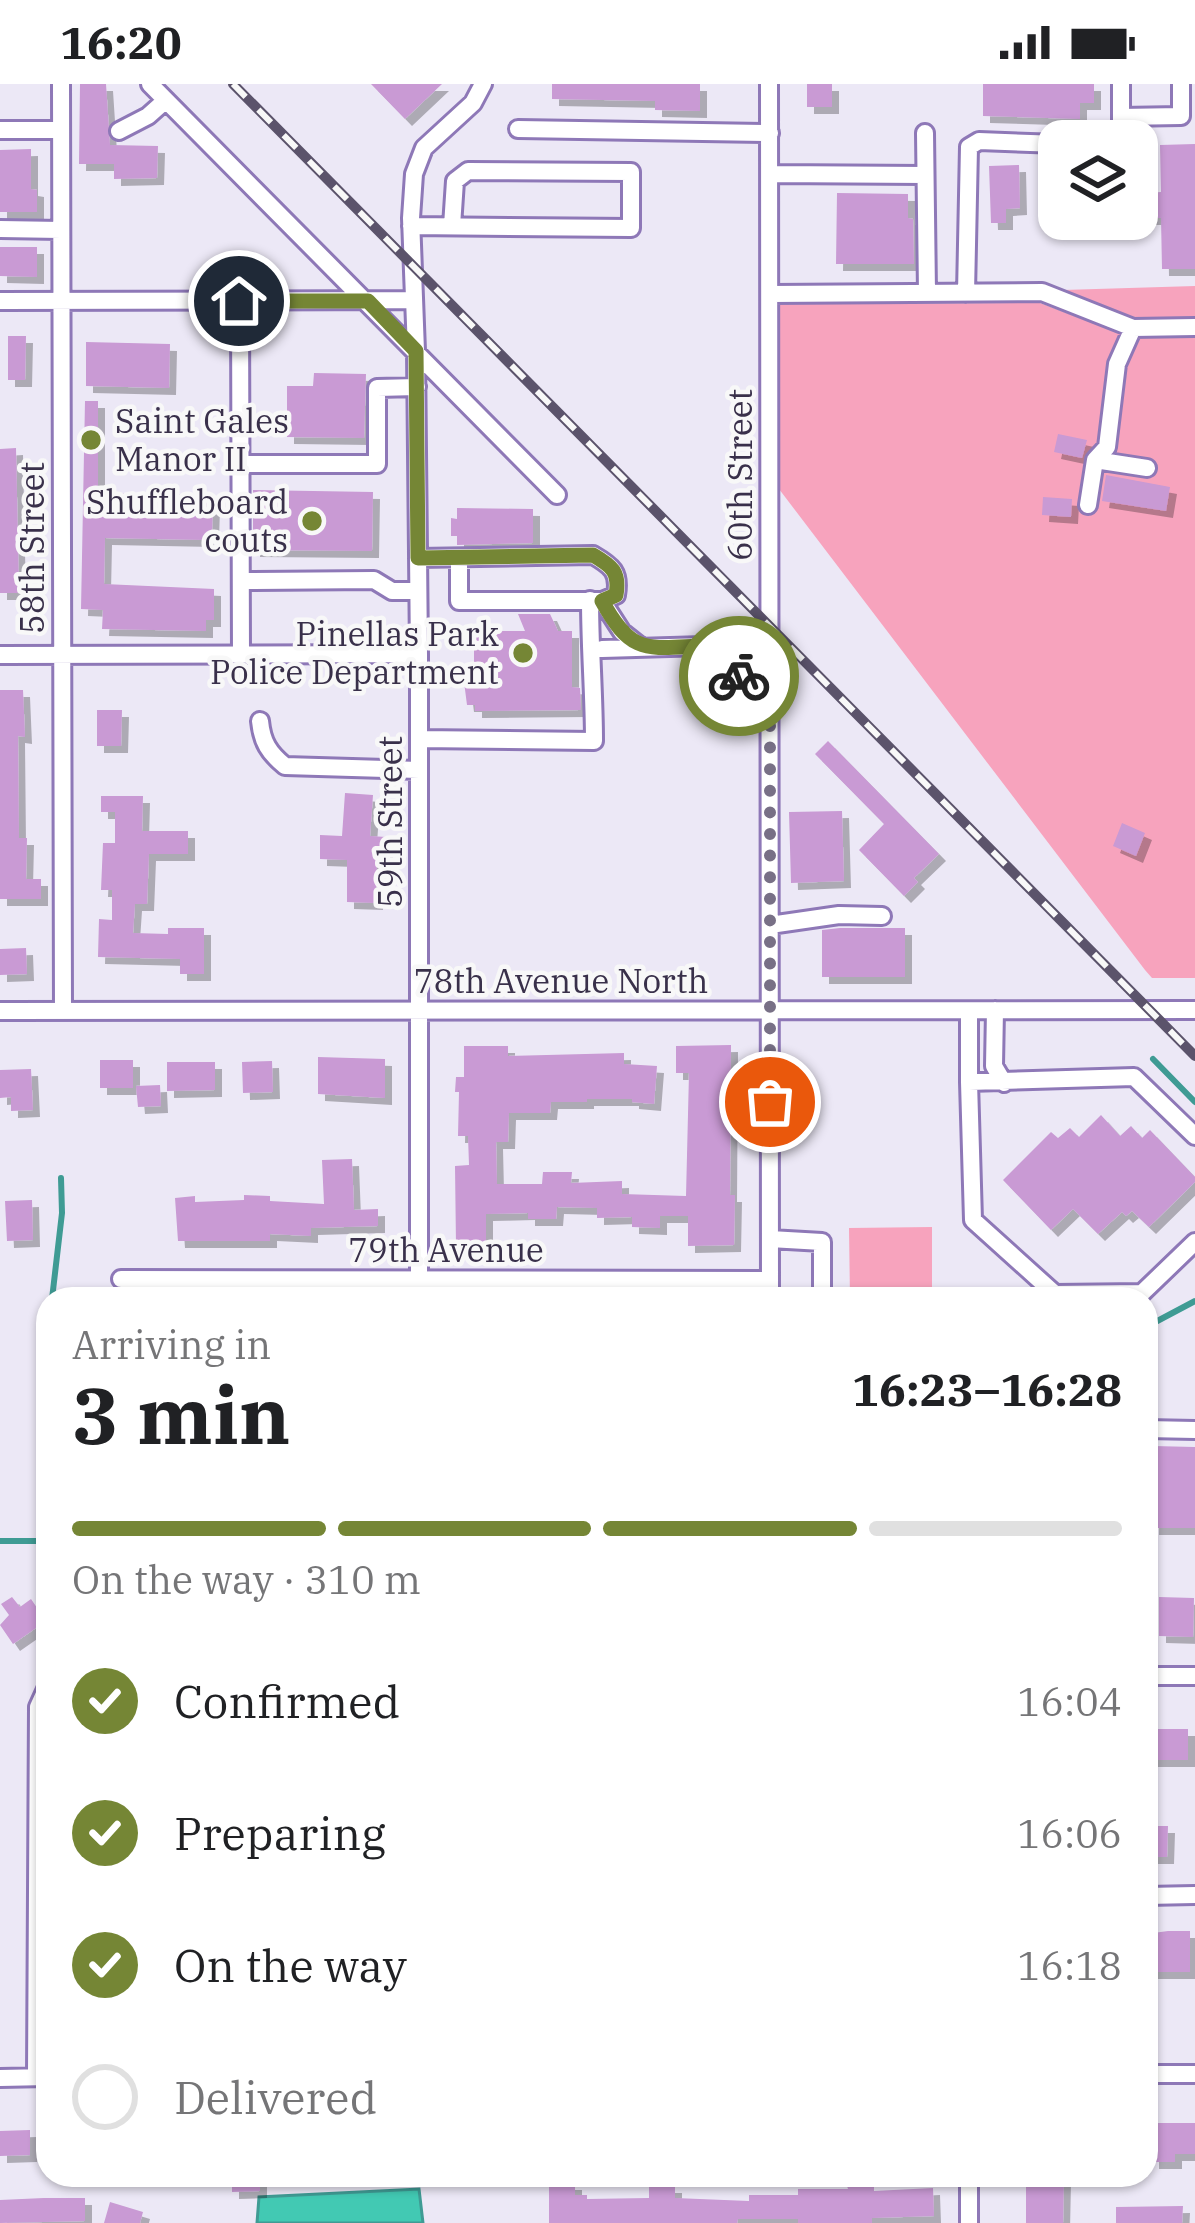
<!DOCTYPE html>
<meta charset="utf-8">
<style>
body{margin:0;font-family:"IBM Plex Serif",serif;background:#f6f6f6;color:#202124;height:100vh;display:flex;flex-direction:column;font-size:45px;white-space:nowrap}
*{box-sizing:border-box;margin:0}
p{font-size:39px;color:#757577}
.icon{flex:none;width:66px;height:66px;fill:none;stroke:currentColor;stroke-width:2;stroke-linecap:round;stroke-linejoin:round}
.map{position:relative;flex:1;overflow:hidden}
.details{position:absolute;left:36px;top:1203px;width:1122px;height:900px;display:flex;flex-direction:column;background:#fff;border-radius:36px;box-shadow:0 3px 9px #0004}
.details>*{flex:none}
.controls{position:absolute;left:1038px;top:36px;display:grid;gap:24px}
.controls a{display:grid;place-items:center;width:120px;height:120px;border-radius:24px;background:#fff;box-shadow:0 3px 9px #0004;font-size:60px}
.pin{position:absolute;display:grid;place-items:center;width:102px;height:102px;color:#fff;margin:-51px;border:6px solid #fff;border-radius:50%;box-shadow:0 3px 12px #0007}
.courier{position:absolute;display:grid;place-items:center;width:120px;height:120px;margin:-60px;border:9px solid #758635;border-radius:50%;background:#fff;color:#222;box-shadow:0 3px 15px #0007}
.headline em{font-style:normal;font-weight:800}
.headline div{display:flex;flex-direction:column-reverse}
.headline{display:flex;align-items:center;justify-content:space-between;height:204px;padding:0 36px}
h1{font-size:78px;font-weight:800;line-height:90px}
.bar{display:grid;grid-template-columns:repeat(4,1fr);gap:18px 12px;align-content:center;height:144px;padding:0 36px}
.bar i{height:15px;border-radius:9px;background:#e0e0e0}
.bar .selected{background:#758635}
.bar p{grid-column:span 4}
ol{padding:0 36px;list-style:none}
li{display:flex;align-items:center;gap:36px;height:132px}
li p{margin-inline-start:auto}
li .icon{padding:12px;border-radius:50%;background:#758635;color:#fff;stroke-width:4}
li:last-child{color:#757577}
li i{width:66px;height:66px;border:6px solid #e0e0e0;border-radius:50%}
.status{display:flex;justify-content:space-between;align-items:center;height:84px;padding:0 60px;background:#fff;direction:ltr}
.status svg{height:33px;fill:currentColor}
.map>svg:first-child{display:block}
.green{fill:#f7a3bd}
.water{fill:#42c9b3;stroke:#3f9b94;stroke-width:3}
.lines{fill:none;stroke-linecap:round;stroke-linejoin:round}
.stream{stroke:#3f9b94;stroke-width:6}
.building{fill:#c99ad4;filter:url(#shadow)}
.minor-casing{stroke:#8e78b7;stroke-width:22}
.minor{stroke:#fff;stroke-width:16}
.rail-casing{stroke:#5b536b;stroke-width:10}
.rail{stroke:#f8f8f8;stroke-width:6;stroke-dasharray:18;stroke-linecap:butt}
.done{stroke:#787086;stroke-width:12;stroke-dasharray:0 21.6}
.route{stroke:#758635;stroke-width:15}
.poi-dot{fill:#758635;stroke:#f8f8f8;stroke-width:4.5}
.labels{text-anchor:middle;stroke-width:9;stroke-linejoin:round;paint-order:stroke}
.poi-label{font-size:33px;fill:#39304a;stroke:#f8f8f8;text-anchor:end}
.street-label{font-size:33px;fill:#39304a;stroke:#f8f8f8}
</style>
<div class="status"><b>16:20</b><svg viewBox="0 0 49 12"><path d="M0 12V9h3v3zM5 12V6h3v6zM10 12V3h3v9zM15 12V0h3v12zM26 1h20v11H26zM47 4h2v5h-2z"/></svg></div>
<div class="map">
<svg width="1195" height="2139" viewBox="0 0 1195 2139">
<defs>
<filter id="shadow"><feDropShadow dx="7" dy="7" stdDeviation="0" flood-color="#0004"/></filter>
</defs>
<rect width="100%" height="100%" fill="#ece8f6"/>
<path class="green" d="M 1195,202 L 1195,233 L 1134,234 L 1063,206 Z
M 1040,219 L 1133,254 L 1195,254 L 1195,894 L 1152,894 L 1145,886 L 779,405 L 780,220 Z
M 932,1143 L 932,1215 L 850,1215 L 849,1144 Z"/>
<path class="water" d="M 419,2105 L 423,2139 L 257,2139 L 259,2113 Z"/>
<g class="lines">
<path class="stream" d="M 1153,975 L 1195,1018
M 52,1215 L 62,1129 L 61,1094
M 1146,1243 L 1195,1217
M 0,1457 L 48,1457
M 43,1457 L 48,1372"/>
</g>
<path class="building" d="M 80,0 L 106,0 L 110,61 L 158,62 L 157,94 L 114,95 L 114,80 L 79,80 Z
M 371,0 L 442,0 L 405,35 Z
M 552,0 L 700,0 L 700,27 L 655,26 L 655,17 L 552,15 Z
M 807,0 L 832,0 L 832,23 L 807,23 Z
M 983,0 L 1094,0 L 1094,19 L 1080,19 L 1080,35 L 983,32 Z
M 1195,60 L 1195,185 L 1162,185 L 1161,134 L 1149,134 L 1148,109 L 1161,108 L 1160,61 Z
M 31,65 L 31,105 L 37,106 L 37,128 L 0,128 L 0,66 Z
M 1019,81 L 1020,124 L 1006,125 L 1006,139 L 991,139 L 989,82 Z
M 837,109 L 908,110 L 908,134 L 913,135 L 914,180 L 836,180 Z
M 0,163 L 37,163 L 37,193 L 0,192 Z
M 8,252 L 26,252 L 25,296 L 8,296 Z
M 86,258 L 170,260 L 169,304 L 86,302 Z
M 314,289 L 366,290 L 364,354 L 287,353 L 287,302 L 313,302 Z
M 85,317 L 98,317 L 98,409 L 206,411 L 206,418 L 213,418 L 212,448 L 207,448 L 207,456 L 105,454 L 104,500 L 214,505 L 214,536 L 206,536 L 206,547 L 102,545 L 103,526 L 81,525 Z
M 1058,350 L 1087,356 L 1082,374 L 1054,368 Z
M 16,364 L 19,509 L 0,509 L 0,365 Z
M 1106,391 L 1170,403 L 1166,427 L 1102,417 Z
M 253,406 L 373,408 L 372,467 L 253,466 Z
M 1043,413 L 1072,415 L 1071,433 L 1042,431 Z
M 457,424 L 533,425 L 533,459 L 457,461 L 457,452 L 451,452 L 451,434 L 457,435 Z
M 518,530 L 550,530 L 558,547 L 572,547 L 572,603 L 580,604 L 581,626 L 475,627 L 475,621 L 467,621 L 463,590 L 474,590 L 474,547 L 525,547 Z
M 0,606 L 23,606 L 25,653 L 18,652 L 19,754 L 27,754 L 26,795 L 41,795 L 41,815 L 0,815 Z
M 97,626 L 122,626 L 121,662 L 97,662 Z
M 828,657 L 939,770 L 914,794 L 918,798 L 904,812 L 859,766 L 884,740 L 815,670 Z
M 345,709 L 373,711 L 370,752 L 386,753 L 386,777 L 377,777 L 376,819 L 347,818 L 347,776 L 320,775 L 320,751 L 342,752 Z
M 101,712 L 143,712 L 142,747 L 188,747 L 188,770 L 149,770 L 147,820 L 135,820 L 133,849 L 168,850 L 168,844 L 204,844 L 204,890 L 180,890 L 180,875 L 98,873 L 99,835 L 112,836 L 112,806 L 101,806 L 103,759 L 115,759 L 115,728 L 101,728 Z
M 842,727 L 844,797 L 791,799 L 789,728 Z
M 1122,739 L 1145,749 L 1136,772 L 1113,762 Z
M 840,844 L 905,844 L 905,893 L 822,893 L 822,846 Z
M 26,864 L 27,890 L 0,891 L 0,865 Z
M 731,961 L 730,1111 L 735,1111 L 734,1161 L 688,1162 L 688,1132 L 660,1132 L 660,1144 L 632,1143 L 632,1133 L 597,1134 L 597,1124 L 557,1123 L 556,1135 L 528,1135 L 528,1129 L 486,1130 L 486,1161 L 456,1162 L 455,1082 L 469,1081 L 468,1052 L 458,1052 L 459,1008 L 455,1008 L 456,993 L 464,993 L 464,962 L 508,962 L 508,972 L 624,969 L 624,980 L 657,982 L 654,1020 L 632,1018 L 632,1015 L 587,1015 L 587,1018 L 551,1018 L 550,1029 L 509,1029 L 508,1058 L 496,1058 L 497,1100 L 542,1100 L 543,1088 L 572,1088 L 571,1099 L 622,1097 L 622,1110 L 686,1112 L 689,989 L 676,989 L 676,962 Z
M 318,973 L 385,975 L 385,1014 L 318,1010 Z
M 100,976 L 133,976 L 133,1004 L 100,1004 Z
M 272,977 L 273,1008 L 243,1009 L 242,978 Z
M 167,978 L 215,978 L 215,1006 L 167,1007 Z
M 31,985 L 33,1026 L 11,1027 L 11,1013 L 0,1014 L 0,986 Z
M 160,1001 L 161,1022 L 138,1023 L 136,1002 Z
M 1101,1031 L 1120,1052 L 1131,1042 L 1142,1054 L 1150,1046 L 1195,1093 L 1195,1098 L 1149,1143 L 1132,1127 L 1126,1132 L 1122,1128 L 1098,1150 L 1073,1125 L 1051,1146 L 1003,1096 L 1051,1048 L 1058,1054 L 1070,1044 L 1079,1053 Z
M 352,1075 L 354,1126 L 378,1125 L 378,1142 L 311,1144 L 311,1152 L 270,1150 L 270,1157 L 178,1157 L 175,1114 L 195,1112 L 195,1118 L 244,1116 L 244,1111 L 270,1112 L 270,1117 L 324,1120 L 322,1076 Z
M 32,1116 L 33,1156 L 7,1157 L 5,1117 Z
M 1153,1362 L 1195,1363 L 1195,1444 L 1152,1444 Z
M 12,1513 L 20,1523 L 31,1515 L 46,1537 L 13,1560 L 0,1541 L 9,1531 L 1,1520 Z
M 1159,1513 L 1194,1514 L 1193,1553 L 1159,1552 Z
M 1146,1645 L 1188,1645 L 1188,1676 L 1146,1676 Z
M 1146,1742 L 1168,1742 L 1167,1773 L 1146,1773 Z
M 1168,1847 L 1190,1847 L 1190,1888 L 1146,1888 L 1146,1850 Z
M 1146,2039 L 1195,2039 L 1195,2070 L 1175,2070 L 1175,2078 L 1152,2078 L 1152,2064 L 1146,2064 Z
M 30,2046 L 30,2071 L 0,2072 L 0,2047 Z
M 232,2091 L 260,2091 L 260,2107 L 232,2108 Z
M 1026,2091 L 1064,2091 L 1063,2139 L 1026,2139 Z
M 549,2099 L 575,2099 L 575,2111 L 587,2111 L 587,2115 L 649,2114 L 649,2102 L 675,2102 L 675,2114 L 749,2117 L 749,2111 L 798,2111 L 798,2105 L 848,2105 L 847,2102 L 874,2101 L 874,2107 L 933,2104 L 934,2132 L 872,2134 L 872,2139 L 798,2139 L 798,2135 L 738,2135 L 737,2139 L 549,2139 Z
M 44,2114 L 85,2114 L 85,2137 L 0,2139 L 0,2116 Z
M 110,2118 L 143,2128 L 140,2139 L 104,2139 Z
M 1183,2122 L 1182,2139 L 1116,2139 L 1116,2123 Z"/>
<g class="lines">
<g class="minor-casing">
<path id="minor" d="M 61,0 L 63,927
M 150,0 L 557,411
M 769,0 L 770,1215
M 1121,33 L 1181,32 L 1181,0
M 518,45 L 770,49
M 0,46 L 61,46
M 119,47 L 148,32 L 166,16
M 925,49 L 927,209
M 1110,57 L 1121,40 L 1121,0
M 771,90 L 925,91
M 411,142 L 631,144 L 631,88 L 468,87 L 455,97 L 452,142
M 0,145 L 61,146
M 966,209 L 969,63 L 979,57 L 1059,60
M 771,210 L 1042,208 L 1133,244 L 1195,243
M 0,217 L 414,216
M 240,217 L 241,571
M 1095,376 L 1147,384
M 240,380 L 377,380 L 377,304 L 417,303
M 1088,421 L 1095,376 L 1107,363 L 1117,280 L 1133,244
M 418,474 L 593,471 C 612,482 620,488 616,511 L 602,517 L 459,517 L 459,474
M 241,497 L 374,496 L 392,507 L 418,507
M 602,517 L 622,548 L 641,563
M 704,562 L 770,617
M 602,565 L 770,560
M 0,571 L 419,570
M 260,637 C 262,658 269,669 285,682 L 419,686
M 419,655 L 594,657 C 594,610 590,564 590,516
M 770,841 L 839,831 L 882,832
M 995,926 L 994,982 L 1004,999
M 0,927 L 1195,926
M 969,927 L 969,998 L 1134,993 L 1195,1052
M 969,998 L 973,1136 L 1055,1210 L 1142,1209 L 1195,1158
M 770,1155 L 822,1158 L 822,1215
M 121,1195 L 770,1196
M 419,1215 L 419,570 L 416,267 L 411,134 L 414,90 L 424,64 L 473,19 L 483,0
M 1146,1345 L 1195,1346
M 1146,1592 L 1195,1592
M 1146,1812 L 1195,1811
M 1146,1990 L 1195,1990
M 36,1993 L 38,1623 L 48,1601
M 0,1994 L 48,1993
M 969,2091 L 969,2139"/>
</g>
<use href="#minor" class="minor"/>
<g class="rail-casing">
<path id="rail" d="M 233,0 L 1195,972"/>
</g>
<use href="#rail" class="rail"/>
</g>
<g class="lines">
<path class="done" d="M 739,592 L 770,617 L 770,1018"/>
<path class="route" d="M 239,217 L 368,217 L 416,267 L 418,474 L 593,471 C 612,482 620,488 616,511 L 602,517 C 632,572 647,564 704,562 L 739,592"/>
</g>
<g class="poi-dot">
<circle cx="91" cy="356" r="12"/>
<circle cx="312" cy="437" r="12"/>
<circle cx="523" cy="569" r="12"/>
</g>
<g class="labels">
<g class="poi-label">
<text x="115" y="349" text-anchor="start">Saint Gales<tspan x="115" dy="38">Manor II</tspan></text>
<text x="288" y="430">Shuffleboard<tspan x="288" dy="38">couts</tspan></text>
<text x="499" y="562">Pinellas Park<tspan x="499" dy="38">Police Department</tspan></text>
</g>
<g class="street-label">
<text transform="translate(740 391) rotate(-90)" y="12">60th Street</text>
<text transform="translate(32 464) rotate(-90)" y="12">58th Street</text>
<text transform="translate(390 738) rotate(-90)" y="12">59th Street</text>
<text x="561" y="909">78th Avenue North</text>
<text x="446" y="1178">79th Avenue</text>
</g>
</g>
</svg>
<div class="controls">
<a><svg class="icon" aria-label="layers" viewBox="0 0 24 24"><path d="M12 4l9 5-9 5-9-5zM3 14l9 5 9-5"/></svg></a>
</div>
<div class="pin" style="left:770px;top:1018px;background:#ea580c"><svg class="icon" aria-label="bag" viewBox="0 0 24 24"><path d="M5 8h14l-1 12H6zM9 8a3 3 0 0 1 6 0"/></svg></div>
<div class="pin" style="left:239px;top:217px;background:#1f2937"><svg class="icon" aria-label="home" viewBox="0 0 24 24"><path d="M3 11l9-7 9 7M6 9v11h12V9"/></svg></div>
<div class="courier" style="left:739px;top:592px"><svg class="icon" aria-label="bike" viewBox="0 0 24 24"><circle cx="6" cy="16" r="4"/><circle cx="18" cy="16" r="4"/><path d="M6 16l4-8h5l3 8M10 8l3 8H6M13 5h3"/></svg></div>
<section class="details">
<div class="headline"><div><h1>3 min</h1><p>Arriving in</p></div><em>16:23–16:28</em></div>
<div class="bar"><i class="selected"></i><i class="selected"></i><i class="selected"></i><i></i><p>On the way · 310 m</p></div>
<ol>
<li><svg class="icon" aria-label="check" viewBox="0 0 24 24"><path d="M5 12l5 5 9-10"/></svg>Confirmed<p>16:04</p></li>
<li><svg class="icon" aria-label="check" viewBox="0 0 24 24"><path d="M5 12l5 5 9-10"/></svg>Preparing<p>16:06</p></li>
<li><svg class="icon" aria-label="check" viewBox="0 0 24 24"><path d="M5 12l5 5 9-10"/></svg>On the way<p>16:18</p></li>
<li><i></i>Delivered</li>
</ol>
</section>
</div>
